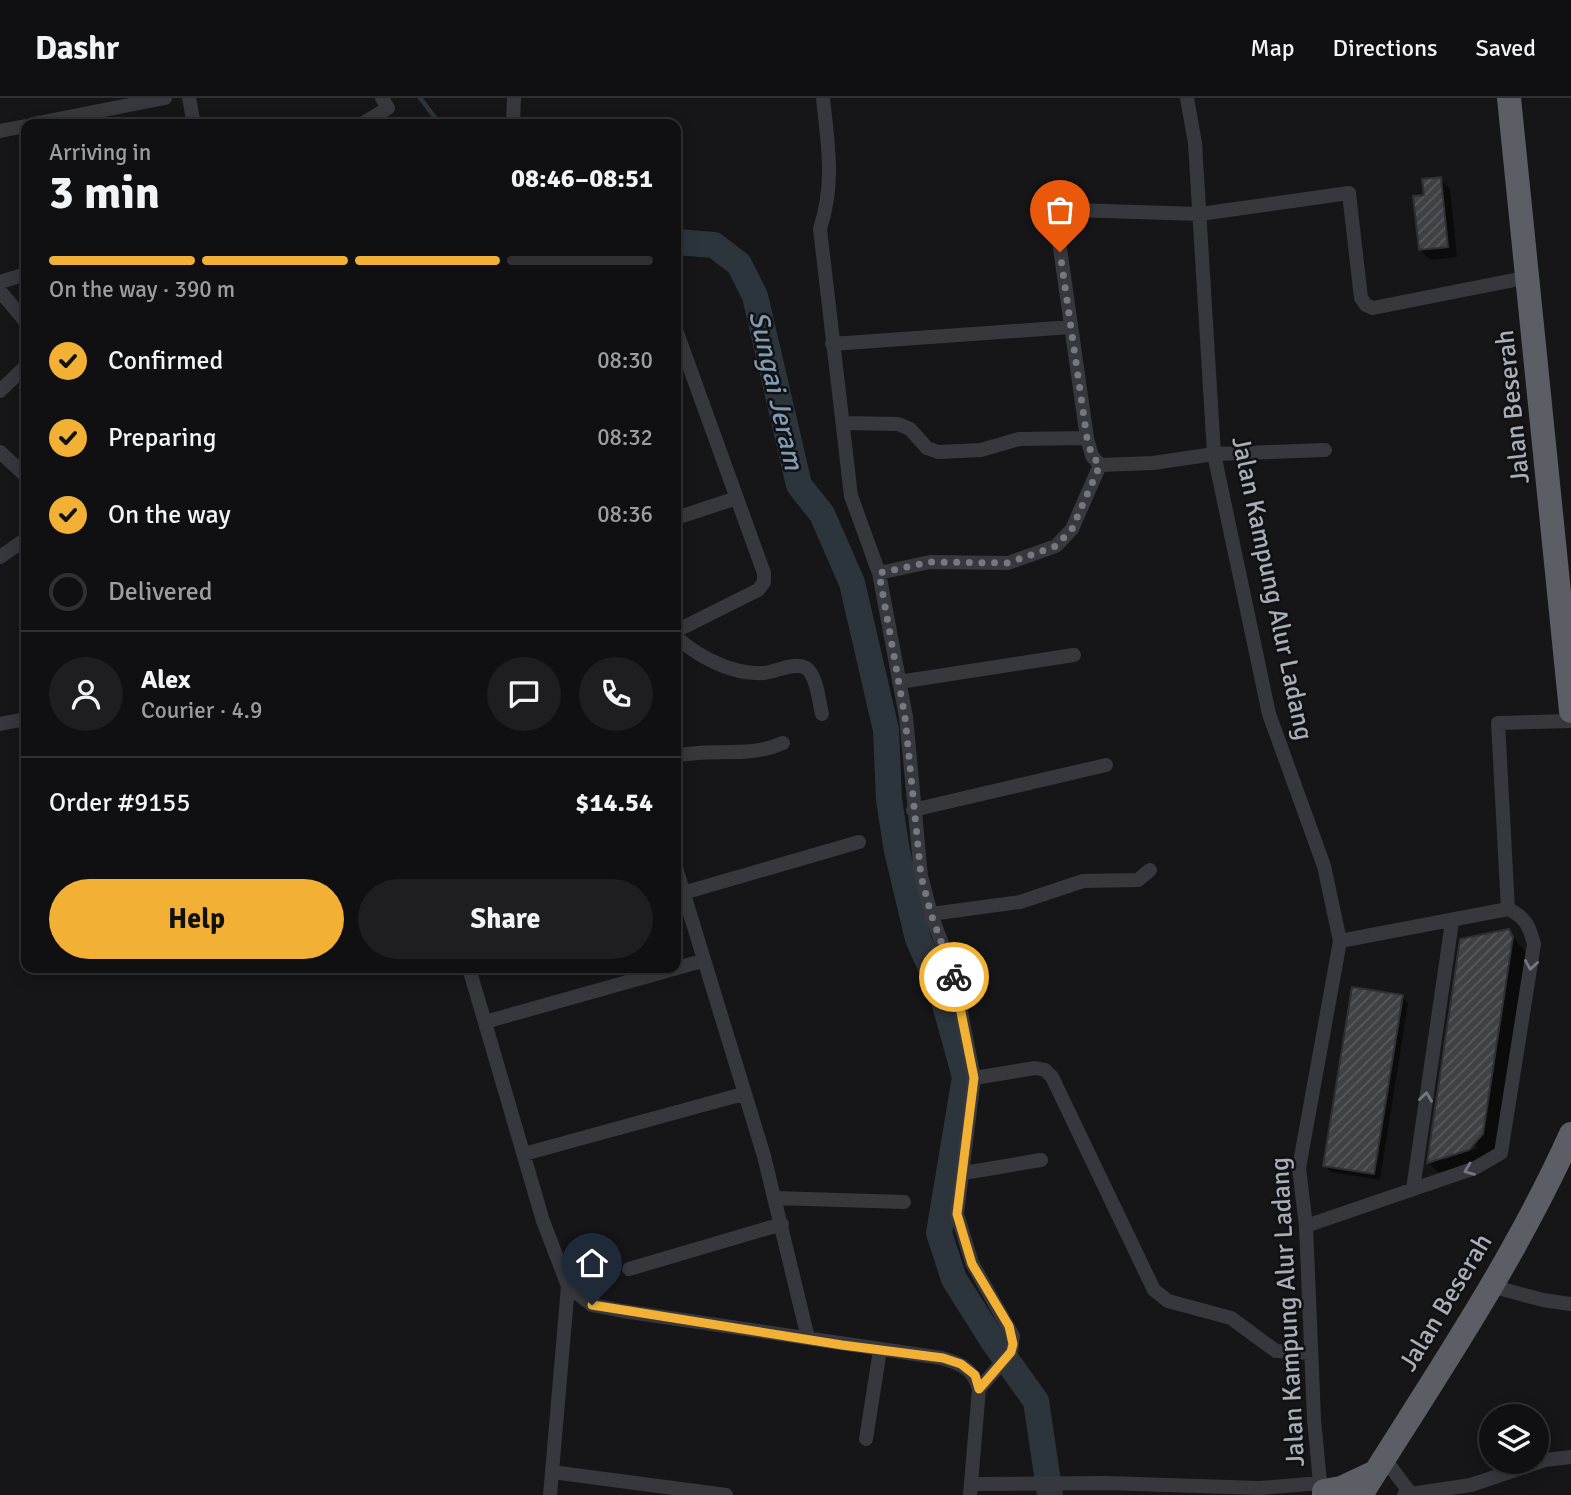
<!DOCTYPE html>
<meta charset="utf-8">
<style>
body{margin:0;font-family:Signika,sans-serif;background:#1e1e20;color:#f1f3f6;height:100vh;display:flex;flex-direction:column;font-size:26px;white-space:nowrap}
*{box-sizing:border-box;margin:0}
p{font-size:23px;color:#9c9d9f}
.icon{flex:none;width:38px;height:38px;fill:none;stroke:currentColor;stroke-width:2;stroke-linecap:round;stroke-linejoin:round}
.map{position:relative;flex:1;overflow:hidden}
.details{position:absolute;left:21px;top:21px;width:660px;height:854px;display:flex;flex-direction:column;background:#101012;border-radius:14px;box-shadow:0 4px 18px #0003,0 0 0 2px #303032}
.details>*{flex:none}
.fabs{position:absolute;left:1479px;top:1306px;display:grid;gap:14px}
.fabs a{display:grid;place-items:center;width:70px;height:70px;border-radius:50%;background:#101012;box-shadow:0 4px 18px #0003,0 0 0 2px #303032;font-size:35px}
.pin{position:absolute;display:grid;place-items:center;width:60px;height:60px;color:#fff;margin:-72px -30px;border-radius:50% 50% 50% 0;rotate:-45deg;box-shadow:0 0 7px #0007}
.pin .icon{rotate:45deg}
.courier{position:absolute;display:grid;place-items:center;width:70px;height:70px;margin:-35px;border:5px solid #f2b134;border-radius:50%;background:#fff;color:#222;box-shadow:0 2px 9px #0007}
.head em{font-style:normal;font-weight:700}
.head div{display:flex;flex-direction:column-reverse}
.head{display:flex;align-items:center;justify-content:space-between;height:119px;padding:0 28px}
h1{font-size:46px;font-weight:700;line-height:52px}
.bar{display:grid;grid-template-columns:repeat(4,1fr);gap:10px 7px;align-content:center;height:84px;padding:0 28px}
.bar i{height:9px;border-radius:5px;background:#303032}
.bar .selected{background:#f2b134}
.bar p{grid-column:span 4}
.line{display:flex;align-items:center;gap:18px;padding:0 28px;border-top:2px solid #303032}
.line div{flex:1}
.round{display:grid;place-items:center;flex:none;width:74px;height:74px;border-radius:37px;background:#1e1e20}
ol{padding:0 28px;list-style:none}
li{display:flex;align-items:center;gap:21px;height:77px}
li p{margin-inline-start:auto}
li .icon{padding:7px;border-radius:50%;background:#f2b134;color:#111;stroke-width:4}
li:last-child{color:#9c9d9f}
li i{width:38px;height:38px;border:4px solid #303032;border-radius:50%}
.button{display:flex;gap:14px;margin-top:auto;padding:14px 28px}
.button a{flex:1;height:80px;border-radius:42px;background:#f2b134;color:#111;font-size:28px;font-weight:700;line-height:80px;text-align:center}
.button a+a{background:#1e1e20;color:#f1f3f6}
header{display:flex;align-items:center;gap:42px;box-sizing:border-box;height:98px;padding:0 35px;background:#101012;border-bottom:2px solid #303032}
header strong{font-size:33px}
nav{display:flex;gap:38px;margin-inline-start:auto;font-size:24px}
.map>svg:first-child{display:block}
.shadow{fill:#0007;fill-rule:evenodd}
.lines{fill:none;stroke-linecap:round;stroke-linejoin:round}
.stream{stroke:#2c353c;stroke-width:4.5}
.river{stroke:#2c353c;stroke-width:26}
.building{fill:url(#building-hatch);stroke:#303034;stroke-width:2}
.minor{stroke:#37383d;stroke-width:14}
.trunk{stroke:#5b5e65;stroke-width:24}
.oneway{stroke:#757881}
.done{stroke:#757880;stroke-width:7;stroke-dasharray:0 12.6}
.route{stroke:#f2b134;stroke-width:9}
.labels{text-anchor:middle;stroke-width:5;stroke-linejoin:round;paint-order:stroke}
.street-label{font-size:26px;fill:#a8adb8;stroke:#111113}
.water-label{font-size:28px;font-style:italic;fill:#7f9bb3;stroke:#111113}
</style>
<header>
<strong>Dashr</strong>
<nav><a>Map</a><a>Directions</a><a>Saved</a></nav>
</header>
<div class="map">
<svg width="1571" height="1397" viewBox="0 0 1571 1397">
<defs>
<pattern id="building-hatch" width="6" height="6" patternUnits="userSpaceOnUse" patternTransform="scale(1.75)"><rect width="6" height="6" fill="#404145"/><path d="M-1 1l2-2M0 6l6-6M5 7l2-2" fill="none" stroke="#595a5e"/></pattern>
</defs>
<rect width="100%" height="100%" fill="#161618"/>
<path class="shadow" d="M 1440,81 L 1450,91 L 1457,159 L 1430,162 L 1420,152 L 1425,98 Z
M 1508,833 L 1526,854 L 1496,1050 L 1483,1065 L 1442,1078 L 1429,1065 L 1462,843 ZM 1477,1047 L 1478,1050 L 1443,1062 L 1443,1058 Z
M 1402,899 L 1408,905 L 1380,1082 L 1331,1074 L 1325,1068 Z"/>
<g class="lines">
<path class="stream" d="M 420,0 L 440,26"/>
<path class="river" d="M 676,144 L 714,147 L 739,166 L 755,198 L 799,387 L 822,416 L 852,485 L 886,632 L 889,702 L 897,753 L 918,841 L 941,892 L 965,979 L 939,1135 L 954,1181 L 993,1243 L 1036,1303 L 1050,1397"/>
</g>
<path class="building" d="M 1441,79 L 1448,149 L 1419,152 L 1413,98 L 1424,97 L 1422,81 Z
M 1509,831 L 1513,839 L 1483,1036 L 1469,1052 L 1427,1065 L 1460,841 Z
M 1352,889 L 1403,897 L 1374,1076 L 1323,1068 Z"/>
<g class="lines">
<path class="minor" d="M 189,0 L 194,26
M 823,0 C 828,48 835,84 820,131 L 851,398 L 879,475 L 906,619 L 921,778 L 931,816 L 954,878 L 974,980 L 957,1116 L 972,1165 L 1013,1238 L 1011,1254 L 979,1291 L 970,1397
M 1187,0 L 1195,45 L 1214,356 L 1269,616 L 1324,768 L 1340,843 L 1299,1070 L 1306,1128 L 1314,1321 L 1320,1385 L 1325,1397
M 33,26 L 165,0
M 362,26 L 388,10 L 382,0
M 513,26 L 514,0
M 0,33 L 26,28
M 0,184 L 26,176
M 0,193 L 26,224
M 676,232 L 764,475 L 764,484 L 758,492 L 676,533
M 832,246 L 1071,229
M 0,293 L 26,268
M 844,325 L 898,326 L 910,331 L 927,350 L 938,354 L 981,352 L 1019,341 L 1087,340
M 1325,352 L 1214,356 L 1153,365 L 1100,367 L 1092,358 L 1087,340 L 1057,129 L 1060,116 L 1073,112 L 1200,116 L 1349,95 L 1361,200 L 1366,207 L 1373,210 L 1529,179
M 0,354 L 26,378
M 676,420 L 737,400
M 0,459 L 26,441
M 879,475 L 930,464 L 1008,465 L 1056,448 L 1072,431 L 1100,367
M 676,539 C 699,559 732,577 764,575 C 776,574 795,563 806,570 C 817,577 819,604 822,616
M 899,584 L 1074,557
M 0,626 L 26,621
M 676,658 C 712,649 747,661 783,645
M 913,712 L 1106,667
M 676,770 L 764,1058 L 808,1240
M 683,795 L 859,744
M 1508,811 L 1498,625 L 1571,623
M 931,816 L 1020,804 L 1083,783 L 1138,782 L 1150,772
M 1340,843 L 1508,811
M 469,870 L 543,1123 L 568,1188 L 592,1207 L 623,1213 L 942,1260 C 962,1266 973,1271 979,1291
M 485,924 L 702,863
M 974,980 L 1035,970 L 1045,972 L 1052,979 L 1154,1192 L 1168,1203 L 1231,1220 L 1276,1253 L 1310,1255
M 524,1056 L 743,996
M 964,1075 L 1041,1062
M 1413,1091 L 1452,824
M 775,1100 L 904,1104
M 1306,1128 L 1475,1070 L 1501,1055 L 1534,846 C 1529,827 1525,819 1508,811
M 629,1171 L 782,1126
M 1491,1188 L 1543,1202 L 1571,1206
M 866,1341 L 880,1252
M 1384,1360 L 1411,1396
M 552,1374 L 726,1397
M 971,1386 L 1106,1385 L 1260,1390 L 1320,1385
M 550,1397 L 568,1188
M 1404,1397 L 1471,1387 L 1545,1362 L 1571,1359"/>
<path class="trunk" d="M 1509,0 L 1571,613
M 1324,1397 L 1324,1393 L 1341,1390 L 1375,1374
M 1361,1397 C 1435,1279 1514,1163 1571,1036"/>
</g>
<defs><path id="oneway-chevron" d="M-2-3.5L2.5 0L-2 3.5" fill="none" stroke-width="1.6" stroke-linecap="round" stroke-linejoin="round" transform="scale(1.75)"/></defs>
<g class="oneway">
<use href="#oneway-chevron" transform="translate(1531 867) rotate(99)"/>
<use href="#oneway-chevron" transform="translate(1426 999) rotate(-82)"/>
<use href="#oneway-chevron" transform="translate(1469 1072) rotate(159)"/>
</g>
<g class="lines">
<path class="done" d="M 954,879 L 931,816 L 921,778 L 905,619 L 879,475 L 930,464 L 1008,465 L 1056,448 L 1072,431 L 1100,367 L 1092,358 L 1087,340 L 1060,154"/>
<path class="route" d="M 592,1207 L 842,1247 L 943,1260 L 961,1266 L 975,1277 L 979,1291 L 1011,1254 L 1013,1246 L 1009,1228 L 972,1166 L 957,1116 L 974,980 L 954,879"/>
</g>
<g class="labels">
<g class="street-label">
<text transform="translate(1512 309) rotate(-96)" y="9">Jalan Beserah</text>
<text transform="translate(1273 490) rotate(78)" y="9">Jalan Kampung Alur Ladang</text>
<text transform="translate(1445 1204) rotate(-59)" y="9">Jalan Beserah</text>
<text transform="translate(1287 1214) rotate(-93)" y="9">Jalan Kampung Alur Ladang</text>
</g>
<g class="water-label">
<text transform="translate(777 292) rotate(77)" y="10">Sungai Jeram</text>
</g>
</g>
</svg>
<div class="fabs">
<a><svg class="icon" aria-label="layers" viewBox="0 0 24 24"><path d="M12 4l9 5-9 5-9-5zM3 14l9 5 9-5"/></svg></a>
</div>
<div class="pin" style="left:1060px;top:154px;background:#ea580c"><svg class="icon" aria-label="bag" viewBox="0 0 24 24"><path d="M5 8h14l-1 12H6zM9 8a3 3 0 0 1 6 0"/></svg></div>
<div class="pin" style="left:592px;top:1207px;background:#1f2937"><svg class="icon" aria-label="home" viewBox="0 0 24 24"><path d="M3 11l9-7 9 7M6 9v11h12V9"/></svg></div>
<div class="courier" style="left:954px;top:879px"><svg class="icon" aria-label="bike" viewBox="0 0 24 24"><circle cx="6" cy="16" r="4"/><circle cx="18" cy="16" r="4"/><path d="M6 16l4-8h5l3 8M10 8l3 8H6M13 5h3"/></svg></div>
<section class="details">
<div class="head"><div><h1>3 min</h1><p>Arriving in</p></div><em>08:46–08:51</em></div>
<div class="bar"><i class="selected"></i><i class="selected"></i><i class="selected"></i><i></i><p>On the way · 390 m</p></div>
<ol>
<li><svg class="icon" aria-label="check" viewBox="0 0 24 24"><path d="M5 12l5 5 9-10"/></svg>Confirmed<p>08:30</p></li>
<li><svg class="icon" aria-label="check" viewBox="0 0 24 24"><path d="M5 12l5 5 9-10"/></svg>Preparing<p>08:32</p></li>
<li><svg class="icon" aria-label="check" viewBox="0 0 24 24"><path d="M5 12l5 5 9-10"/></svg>On the way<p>08:36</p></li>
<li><i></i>Delivered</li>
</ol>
<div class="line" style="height:126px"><a class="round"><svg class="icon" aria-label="person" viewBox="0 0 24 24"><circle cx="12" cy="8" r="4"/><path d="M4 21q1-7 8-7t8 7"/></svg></a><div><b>Alex</b><p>Courier · 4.9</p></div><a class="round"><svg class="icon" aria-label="chat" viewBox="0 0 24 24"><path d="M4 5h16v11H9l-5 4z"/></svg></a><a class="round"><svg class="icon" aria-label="phone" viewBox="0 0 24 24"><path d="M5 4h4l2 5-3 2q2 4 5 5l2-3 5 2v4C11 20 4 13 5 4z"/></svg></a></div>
<div class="line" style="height:91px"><div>Order #9155</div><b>$14.54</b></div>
<div class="button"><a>Help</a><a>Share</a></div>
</section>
</div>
